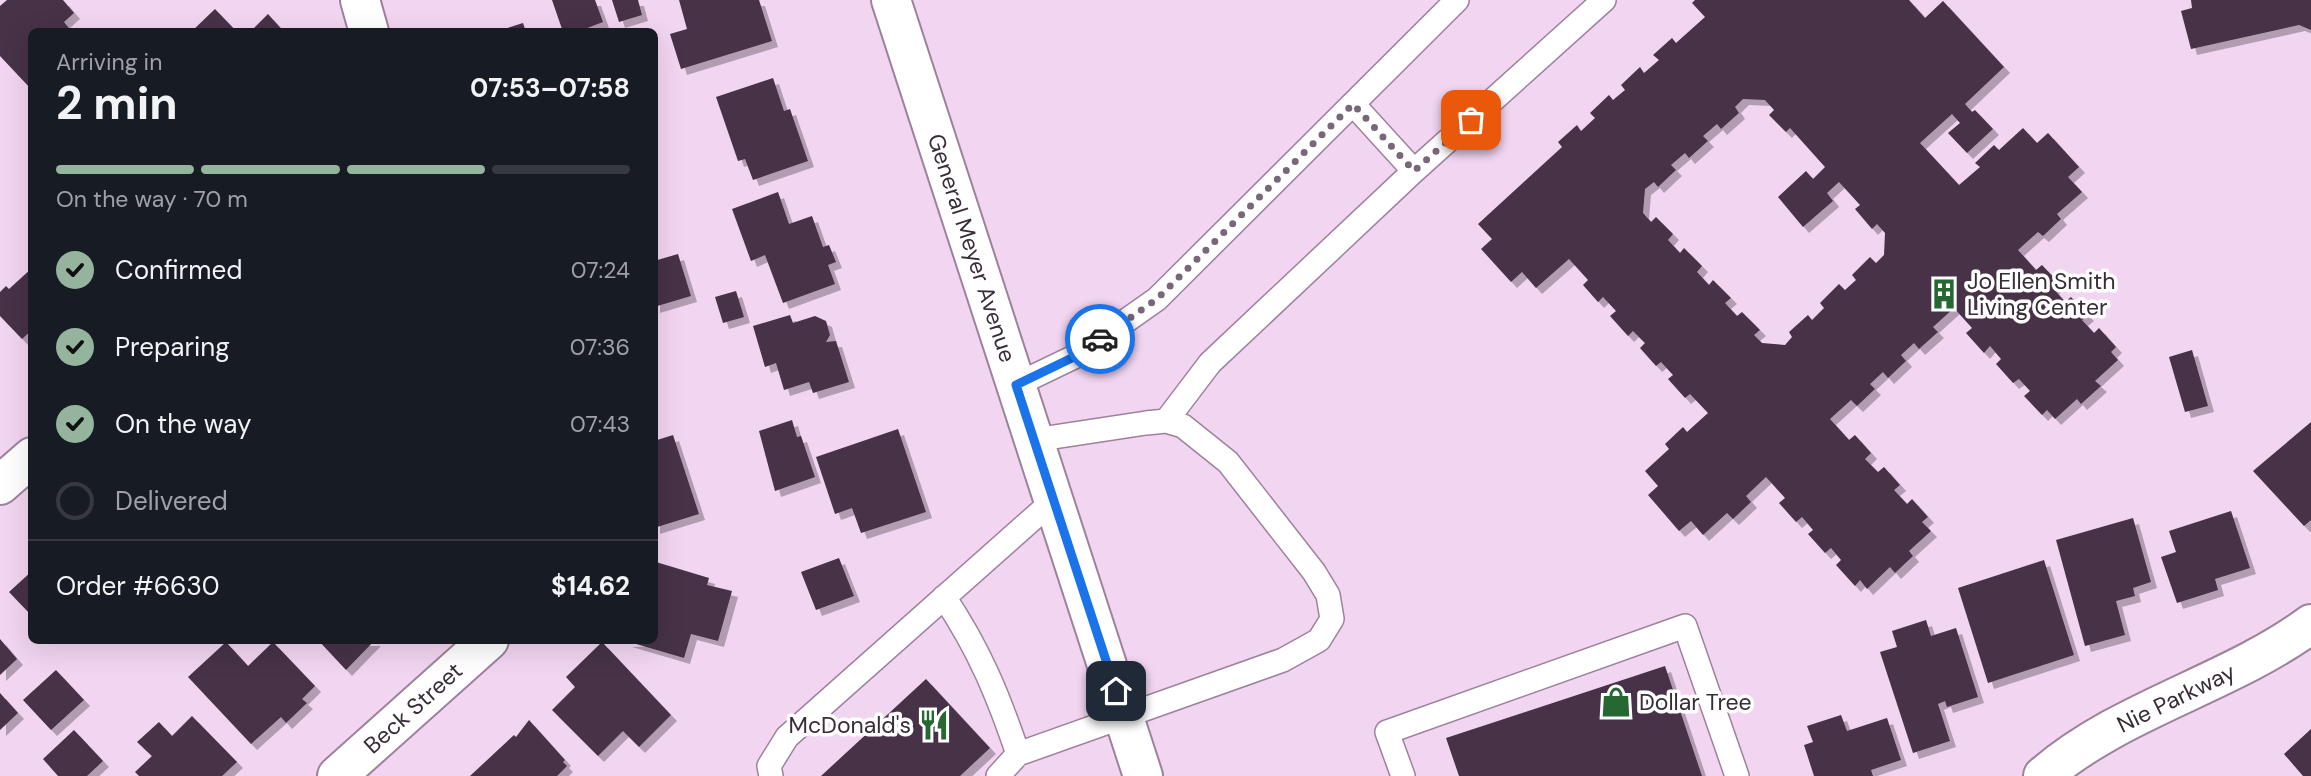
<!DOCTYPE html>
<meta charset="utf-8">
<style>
body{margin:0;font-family:"DM Sans",sans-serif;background:#242831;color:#f1f3f6;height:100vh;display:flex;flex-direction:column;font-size:26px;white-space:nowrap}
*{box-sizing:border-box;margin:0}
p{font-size:23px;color:#9ea1a6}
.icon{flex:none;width:38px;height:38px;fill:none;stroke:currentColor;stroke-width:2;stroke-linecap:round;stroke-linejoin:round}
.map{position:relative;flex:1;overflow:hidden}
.sheet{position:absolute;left:28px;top:28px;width:630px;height:616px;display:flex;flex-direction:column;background:#171b24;border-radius:10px;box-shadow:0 7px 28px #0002}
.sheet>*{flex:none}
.pin{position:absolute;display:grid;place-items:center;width:60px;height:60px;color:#fff;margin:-30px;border-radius:14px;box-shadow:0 4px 10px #0006}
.courier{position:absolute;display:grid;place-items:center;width:70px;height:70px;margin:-35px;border:5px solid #1a73e8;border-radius:50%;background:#fff;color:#222;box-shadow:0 2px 9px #0007}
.summary em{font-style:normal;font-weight:700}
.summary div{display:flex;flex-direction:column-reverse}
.summary{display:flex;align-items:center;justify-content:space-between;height:119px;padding:0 28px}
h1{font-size:46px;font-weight:700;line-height:52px}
.bar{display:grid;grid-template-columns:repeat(4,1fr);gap:10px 7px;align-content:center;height:84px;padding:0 28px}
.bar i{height:9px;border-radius:5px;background:#363941}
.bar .current{background:#95b49e}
.bar p{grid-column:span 4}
.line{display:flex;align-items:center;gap:18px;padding:0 28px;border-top:2px solid #363941}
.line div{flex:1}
ol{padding:0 28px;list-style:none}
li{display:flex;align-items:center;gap:21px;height:77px}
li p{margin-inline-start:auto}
li .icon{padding:7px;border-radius:50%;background:#95b49e;color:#111;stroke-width:4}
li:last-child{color:#9ea1a6}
li i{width:38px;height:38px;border:4px solid #363941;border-radius:50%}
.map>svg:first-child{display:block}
.building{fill:#473047;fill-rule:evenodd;filter:url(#shadow)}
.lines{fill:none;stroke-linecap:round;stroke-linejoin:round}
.lane-casing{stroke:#9d829c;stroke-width:26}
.street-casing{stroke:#9d829c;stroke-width:42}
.secondary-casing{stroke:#9d829c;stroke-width:42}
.lane{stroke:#fff;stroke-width:23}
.street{stroke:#fff;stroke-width:38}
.secondary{stroke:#fff;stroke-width:38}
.done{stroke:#786778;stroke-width:7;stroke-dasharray:0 12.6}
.route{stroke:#1a73e8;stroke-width:9}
.labels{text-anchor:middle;stroke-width:7;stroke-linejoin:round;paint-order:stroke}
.street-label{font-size:23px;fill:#372c37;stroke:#fff}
.poi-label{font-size:23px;fill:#372c37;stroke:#fff;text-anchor:start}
</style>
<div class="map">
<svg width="2311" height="776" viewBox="0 0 2311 776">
<defs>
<filter id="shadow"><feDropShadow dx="6" dy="6" stdDeviation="0" flood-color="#0004"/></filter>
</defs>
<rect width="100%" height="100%" fill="#f2d5f1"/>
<path class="building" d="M 7,0 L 63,0 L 74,13 L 64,22 L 72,32 L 32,32 L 32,90 L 0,56 L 0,6 Z
M 552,0 L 595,0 L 603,22 L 577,32 L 563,32 Z
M 612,0 L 638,0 L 642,15 L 619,22 Z
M 679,0 L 759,0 L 772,41 L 681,69 L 670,34 L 687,29 Z
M 1695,0 L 1909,0 L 1925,18 L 1943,1 L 2004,67 L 1965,104 L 1972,112 L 1975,110 L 1993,129 L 1967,153 L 1948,133 L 1960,123 L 1952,114 L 1920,143 L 1959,185 L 1980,167 L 1975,163 L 1994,145 L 1999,150 L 2023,128 L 2037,143 L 2048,133 L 2079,167 L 2068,177 L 2082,192 L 2057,214 L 2061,219 L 2043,236 L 2038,232 L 2018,250 L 2036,270 L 2042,265 L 2059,283 L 2053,288 L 2065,302 L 2071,297 L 2088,315 L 2082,320 L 2094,333 L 2099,328 L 2116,347 L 2111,352 L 2118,360 L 2095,381 L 2101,386 L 2081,404 L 2077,399 L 2055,419 L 2047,410 L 2042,415 L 2024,396 L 2030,391 L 2019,379 L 2013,383 L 1996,364 L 2001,359 L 1990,346 L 1984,353 L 1966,333 L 1972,328 L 1954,308 L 1933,327 L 1938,332 L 1919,349 L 1914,343 L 1901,355 L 1906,361 L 1888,378 L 1883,372 L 1870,384 L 1875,389 L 1857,406 L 1851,400 L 1830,419 L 1849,440 L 1855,435 L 1871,453 L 1865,459 L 1878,472 L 1884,467 L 1900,485 L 1894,490 L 1907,504 L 1912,499 L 1928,517 L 1922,522 L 1931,531 L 1909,551 L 1913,556 L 1895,573 L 1890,567 L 1867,589 L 1860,580 L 1855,586 L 1836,565 L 1841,560 L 1831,548 L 1825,553 L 1808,534 L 1813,530 L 1802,517 L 1796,522 L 1779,503 L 1785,498 L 1766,477 L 1746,496 L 1751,502 L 1733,519 L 1727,513 L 1703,535 L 1691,521 L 1679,531 L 1648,495 L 1658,486 L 1645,471 L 1669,449 L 1665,444 L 1683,427 L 1687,432 L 1708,413 L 1690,394 L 1685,398 L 1668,379 L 1673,375 L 1661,362 L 1656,366 L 1640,348 L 1645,343 L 1633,331 L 1628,336 L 1610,316 L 1616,311 L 1603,297 L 1598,302 L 1583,285 L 1588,280 L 1569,259 L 1536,288 L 1522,272 L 1511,282 L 1481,249 L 1492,239 L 1478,224 L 1562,147 L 1558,142 L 1577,125 L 1581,131 L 1595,118 L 1590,113 L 1609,95 L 1613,100 L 1625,90 L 1621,85 L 1640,67 L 1644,73 L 1659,60 L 1653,55 L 1672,38 L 1676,43 L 1705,17 L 1692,3 ZM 1743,99 L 1765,100 L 1774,110 L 1769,115 L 1786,132 L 1790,128 L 1825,167 L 1813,179 L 1806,171 L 1778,197 L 1803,227 L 1833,201 L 1827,193 L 1839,182 L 1860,205 L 1855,209 L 1872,229 L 1877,224 L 1885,233 L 1884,255 L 1876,263 L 1870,257 L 1852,275 L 1856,280 L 1845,290 L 1839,284 L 1820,303 L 1824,308 L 1812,320 L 1808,315 L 1789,332 L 1792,337 L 1785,345 L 1762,343 L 1754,335 L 1760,330 L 1742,312 L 1737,316 L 1725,303 L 1731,298 L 1713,280 L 1709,285 L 1697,272 L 1702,266 L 1684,248 L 1680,253 L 1668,240 L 1673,234 L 1656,217 L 1651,222 L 1643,213 L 1645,189 L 1654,182 L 1658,187 L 1676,170 L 1671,165 L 1685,153 L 1689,158 L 1708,141 L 1703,136 L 1717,124 L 1721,129 L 1739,113 L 1735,107 Z
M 2191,0 L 2311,0 L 2311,30 L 2299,25 L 2191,49 L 2181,11 L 2192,8 Z
M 215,9 L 237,32 L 191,32 Z
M 268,14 L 284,32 L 250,32 Z
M 523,23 L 526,32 L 498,32 L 498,31 Z
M 773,78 L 784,111 L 790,109 L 808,161 L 753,180 L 745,159 L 738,161 L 716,97 Z
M 778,192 L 789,224 L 812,216 L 823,247 L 829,245 L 836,262 L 828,265 L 835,284 L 783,303 L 765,255 L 751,261 L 732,209 Z
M 678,254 L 691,296 L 654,307 L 654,261 Z
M 32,268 L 32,330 L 22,339 L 0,316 L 0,292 L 6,286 L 9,289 Z
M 736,291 L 744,317 L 723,323 L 715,297 Z
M 790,315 L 793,323 L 815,316 L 826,321 L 830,335 L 826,342 L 836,341 L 849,382 L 813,393 L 809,382 L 784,390 L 776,363 L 765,367 L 753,326 Z
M 2192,350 L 2208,406 L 2185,412 L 2169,357 Z
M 792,420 L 797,437 L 801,436 L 815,477 L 775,491 L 759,431 Z
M 2311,422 L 2311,520 L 2304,526 L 2253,471 Z
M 898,429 L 926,512 L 861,533 L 852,508 L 835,514 L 816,457 Z
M 673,435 L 699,514 L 654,528 L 654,441 Z
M 2231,511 L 2250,568 L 2215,579 L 2218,590 L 2177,603 L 2161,557 L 2176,552 L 2169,531 Z
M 2133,518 L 2151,582 L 2133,588 L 2135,596 L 2116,601 L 2125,635 L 2085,646 L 2056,540 Z
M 839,558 L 854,596 L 816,610 L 801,572 Z
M 2044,560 L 2074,655 L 1988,683 L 1958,588 Z
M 656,562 L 709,578 L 707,585 L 732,591 L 718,641 L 691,634 L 684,658 L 626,641 L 654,640 Z
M 32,571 L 32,616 L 9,592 Z
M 1926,620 L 1931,636 L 1956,628 L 1978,697 L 1947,707 L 1945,701 L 1938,704 L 1950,741 L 1913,753 L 1880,652 L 1897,647 L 1892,631 Z
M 0,639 L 17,659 L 0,675 Z
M 318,640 L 375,640 L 346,670 Z
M 226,642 L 248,666 L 273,642 L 315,686 L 302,699 L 307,703 L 286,723 L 281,717 L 251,744 L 188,677 Z
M 602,642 L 671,715 L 639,747 L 623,731 L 598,756 L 552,710 L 575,687 L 566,677 Z
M 1665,666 L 1702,776 L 1459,776 L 1446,738 Z
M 56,670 L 84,700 L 51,730 L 23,700 Z
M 926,679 L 990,748 L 960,776 L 821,776 Z
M 0,693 L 18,713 L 0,730 Z
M 1841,715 L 1847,731 L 1887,718 L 1901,760 L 1871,770 L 1873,776 L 1814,776 L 1804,745 L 1813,742 L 1807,726 Z
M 192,716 L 237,762 L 222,776 L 139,776 L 135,772 L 152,756 L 137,742 L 159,722 L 172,736 Z
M 529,720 L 565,760 L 563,762 L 567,766 L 557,776 L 470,776 L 514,735 L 516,737 Z
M 2311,729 L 2311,776 L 2303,776 L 2284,754 Z
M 74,730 L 103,761 L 87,776 L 58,776 L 43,759 Z"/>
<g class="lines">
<g class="lane-casing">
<path id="lane" d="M 1353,104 L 1414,171 L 1604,0
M 1016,385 L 1076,356 L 1157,299 L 1457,0
M 1166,421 L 1210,363 L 1414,171
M 944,597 C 979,649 998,695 1018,754
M 771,776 L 769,766 L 787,737 L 1054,500
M 998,776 L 1018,754 L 1283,660 L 1319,640 L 1332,619 L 1328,595 L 1314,572 L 1228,462 L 1183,426 L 1166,421 L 1146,423 L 1034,440
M 1403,776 L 1387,732 L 1685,626 L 1737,776"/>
</g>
<g class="street-casing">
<path id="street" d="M 360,0 L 369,32
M 0,485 L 32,457
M 337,776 L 489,640
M 2043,776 C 2122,708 2228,685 2311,624"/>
</g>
<g class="secondary-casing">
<path id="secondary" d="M 891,0 L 1143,776"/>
</g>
<use href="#lane" class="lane"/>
<use href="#street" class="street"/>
<use href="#secondary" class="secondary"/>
</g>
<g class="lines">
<path class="done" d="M 1100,339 L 1157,299 L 1353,104 L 1414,171 L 1471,120"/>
<path class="route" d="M 1100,339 L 1076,356 L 1016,385 L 1116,691"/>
</g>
<defs>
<g id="building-bare" transform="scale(2.415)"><path d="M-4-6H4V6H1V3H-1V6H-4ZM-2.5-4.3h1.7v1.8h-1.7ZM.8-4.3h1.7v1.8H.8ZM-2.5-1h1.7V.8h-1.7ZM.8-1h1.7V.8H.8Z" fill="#256832" stroke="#fff" stroke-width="2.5" paint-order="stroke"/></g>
<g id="shop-bare" transform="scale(2.415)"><path d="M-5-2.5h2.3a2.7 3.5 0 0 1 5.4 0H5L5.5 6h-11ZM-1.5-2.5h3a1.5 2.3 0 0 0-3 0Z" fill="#256832" stroke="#fff" stroke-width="2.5" paint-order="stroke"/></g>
<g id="restaurant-bare" transform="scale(2.415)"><path d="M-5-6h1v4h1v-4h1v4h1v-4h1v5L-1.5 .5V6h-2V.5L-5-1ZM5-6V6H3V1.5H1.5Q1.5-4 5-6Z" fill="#256832" stroke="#fff" stroke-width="2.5" paint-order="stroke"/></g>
</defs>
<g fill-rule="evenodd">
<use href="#building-bare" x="1944" y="294"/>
<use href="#shop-bare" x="1616" y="702"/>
<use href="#restaurant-bare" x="934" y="725"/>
</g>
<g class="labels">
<g class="street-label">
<text transform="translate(972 248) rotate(72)" y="8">General Meyer Avenue</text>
<text transform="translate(2176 698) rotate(-26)" y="8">Nie Parkway</text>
<text transform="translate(413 708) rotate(-42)" y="8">Beck Street</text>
</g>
<g class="poi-label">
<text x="1967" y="289">Jo Ellen Smith<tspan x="1967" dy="26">Living Center</tspan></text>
<text x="1639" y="710">Dollar Tree</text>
<text x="911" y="733" text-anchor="end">McDonald's</text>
</g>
</g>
</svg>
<div class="pin" style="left:1471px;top:120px;background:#ea580c"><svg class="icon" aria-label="bag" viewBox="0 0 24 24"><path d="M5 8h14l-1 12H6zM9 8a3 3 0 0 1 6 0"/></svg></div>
<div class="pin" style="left:1116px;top:691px;background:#1f2937"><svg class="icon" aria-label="home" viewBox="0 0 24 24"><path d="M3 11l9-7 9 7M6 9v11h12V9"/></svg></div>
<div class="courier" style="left:1100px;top:339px"><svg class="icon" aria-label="car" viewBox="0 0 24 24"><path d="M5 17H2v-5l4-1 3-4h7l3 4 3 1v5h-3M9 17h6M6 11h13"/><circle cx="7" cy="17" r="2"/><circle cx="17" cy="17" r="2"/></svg></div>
<section class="sheet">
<div class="summary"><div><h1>2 min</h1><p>Arriving in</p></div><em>07:53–07:58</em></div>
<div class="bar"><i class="current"></i><i class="current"></i><i class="current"></i><i></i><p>On the way · 70 m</p></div>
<ol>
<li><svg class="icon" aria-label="check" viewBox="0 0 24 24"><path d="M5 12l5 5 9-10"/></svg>Confirmed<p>07:24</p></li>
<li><svg class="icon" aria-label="check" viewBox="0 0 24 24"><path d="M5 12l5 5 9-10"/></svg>Preparing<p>07:36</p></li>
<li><svg class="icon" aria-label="check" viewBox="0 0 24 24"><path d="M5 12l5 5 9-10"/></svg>On the way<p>07:43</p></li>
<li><i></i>Delivered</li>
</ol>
<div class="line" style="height:91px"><div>Order #6630</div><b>$14.62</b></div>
</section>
</div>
